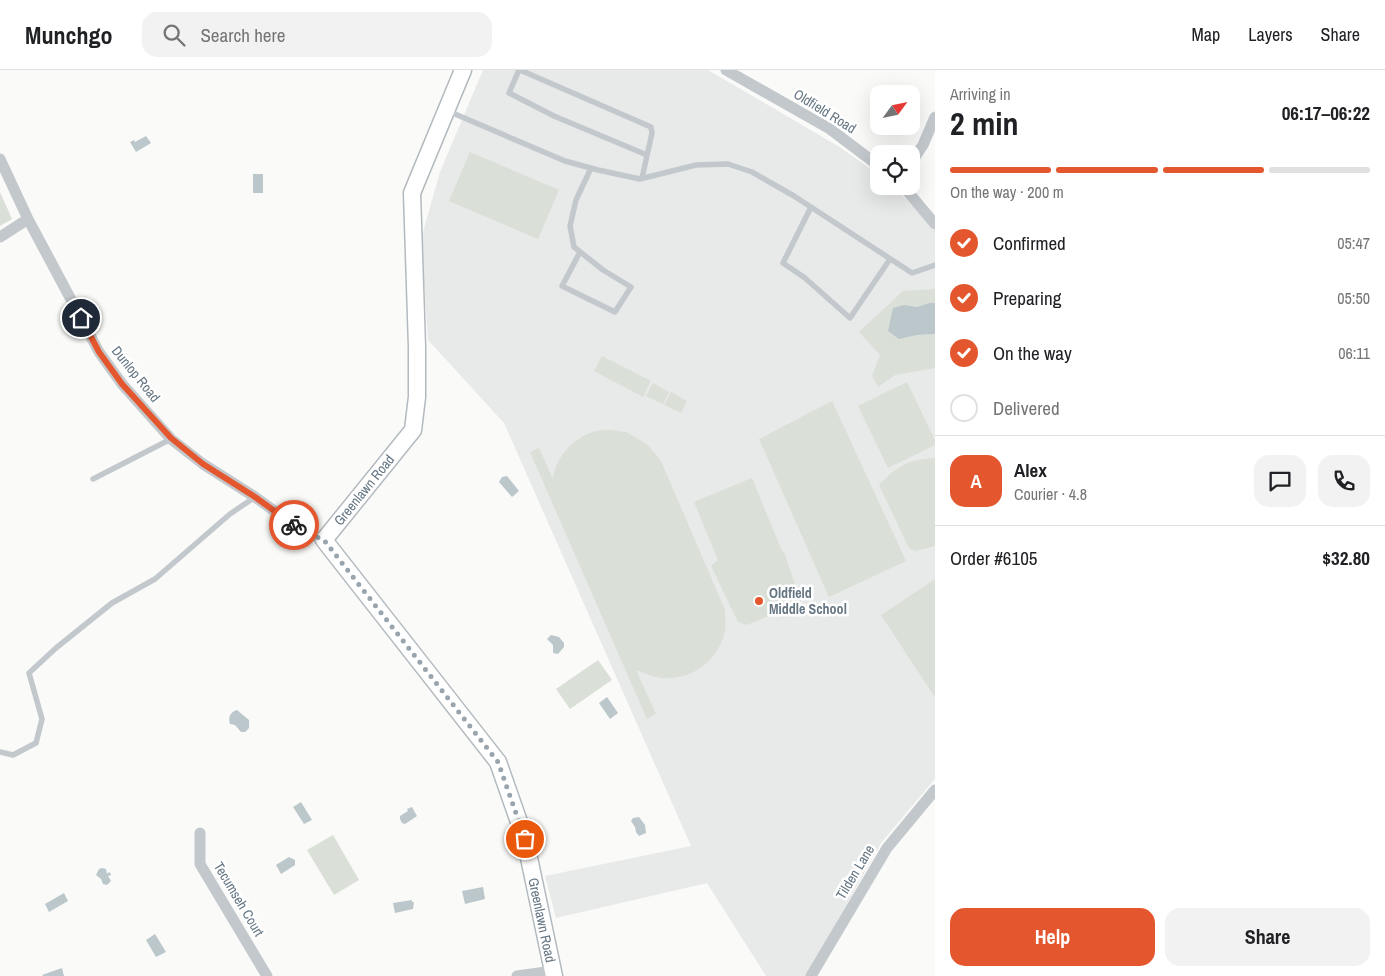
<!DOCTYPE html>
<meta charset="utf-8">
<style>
body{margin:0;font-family:"Archivo Narrow",sans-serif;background:#f2f2f2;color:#202124;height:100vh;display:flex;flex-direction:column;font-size:19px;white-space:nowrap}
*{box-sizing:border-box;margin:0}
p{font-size:16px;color:#757577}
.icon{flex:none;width:28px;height:28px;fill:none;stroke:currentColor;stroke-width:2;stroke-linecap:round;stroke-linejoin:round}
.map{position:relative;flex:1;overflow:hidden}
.side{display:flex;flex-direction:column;background:#fff;width:450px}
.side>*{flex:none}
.needle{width:32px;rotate:57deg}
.controls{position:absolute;left:870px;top:15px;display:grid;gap:10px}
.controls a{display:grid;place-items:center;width:50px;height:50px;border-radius:10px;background:#fff;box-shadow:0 5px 20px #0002;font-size:25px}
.pin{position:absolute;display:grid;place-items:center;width:42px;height:42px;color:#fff;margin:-21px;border:2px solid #fff;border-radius:50%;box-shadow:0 1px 5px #0007}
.courier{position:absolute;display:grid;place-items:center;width:50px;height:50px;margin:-25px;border:4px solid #e4572e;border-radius:50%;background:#fff;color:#222;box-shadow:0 1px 6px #0007}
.summary em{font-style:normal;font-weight:800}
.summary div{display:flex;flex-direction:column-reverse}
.summary{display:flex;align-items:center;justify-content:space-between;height:85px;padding:0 15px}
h1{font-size:32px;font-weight:800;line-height:38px}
.bar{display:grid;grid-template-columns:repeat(4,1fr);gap:8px 5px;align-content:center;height:60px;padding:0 15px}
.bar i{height:6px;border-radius:4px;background:#e0e0e0}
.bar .active{background:#e4572e}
.bar p{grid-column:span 4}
.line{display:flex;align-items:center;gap:12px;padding:0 15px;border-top:1px solid #e0e0e0}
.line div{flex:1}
.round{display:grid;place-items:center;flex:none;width:52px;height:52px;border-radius:15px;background:#f2f2f2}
ol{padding:0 15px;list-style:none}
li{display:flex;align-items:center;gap:15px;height:55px}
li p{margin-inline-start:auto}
li .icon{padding:5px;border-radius:50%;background:#e4572e;color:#fff;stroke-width:4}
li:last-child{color:#757577}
li i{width:28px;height:28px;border:2px solid #e0e0e0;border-radius:50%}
.button{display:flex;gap:10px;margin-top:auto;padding:10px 15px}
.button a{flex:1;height:58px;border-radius:15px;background:#e4572e;color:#fff;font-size:20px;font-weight:800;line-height:58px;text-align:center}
.button a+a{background:#f2f2f2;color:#202124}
header{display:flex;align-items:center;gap:30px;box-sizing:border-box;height:70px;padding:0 25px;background:#fff;border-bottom:1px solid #e0e0e0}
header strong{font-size:24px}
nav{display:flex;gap:28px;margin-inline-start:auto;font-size:18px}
.search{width:350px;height:45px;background:#f2f2f2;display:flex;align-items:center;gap:12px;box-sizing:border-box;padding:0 18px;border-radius:15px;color:#757577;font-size:19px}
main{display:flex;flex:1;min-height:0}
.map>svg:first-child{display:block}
.built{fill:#e8e9e9}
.green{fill:#dadfd7}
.water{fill:#bbc7cb}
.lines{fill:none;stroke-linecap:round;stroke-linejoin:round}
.secondary-casing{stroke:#b3babf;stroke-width:19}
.lane{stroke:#c3c8cc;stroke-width:5.5}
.street{stroke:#c3c8cc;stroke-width:11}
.secondary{stroke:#fff;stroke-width:16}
.done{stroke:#99a4ac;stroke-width:5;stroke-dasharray:0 9}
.route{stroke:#e4572e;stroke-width:6}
.poi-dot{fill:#e4572e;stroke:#fff;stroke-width:2}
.labels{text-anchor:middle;stroke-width:5;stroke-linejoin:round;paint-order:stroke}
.street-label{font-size:14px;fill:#657683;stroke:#fff}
.poi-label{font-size:14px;font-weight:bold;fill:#657683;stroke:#fff;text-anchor:start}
</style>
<header>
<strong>Munchgo</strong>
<div class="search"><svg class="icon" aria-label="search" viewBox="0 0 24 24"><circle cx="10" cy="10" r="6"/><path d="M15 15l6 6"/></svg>Search here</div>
<nav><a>Map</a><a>Layers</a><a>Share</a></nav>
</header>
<main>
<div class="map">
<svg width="935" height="906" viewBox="0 0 935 906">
<rect width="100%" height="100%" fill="#fafaf8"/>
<path class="built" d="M 483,0 L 708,0 L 838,76 L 868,97 L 879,106 L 879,116 L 891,116 L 905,128 L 935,160 L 935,709 L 881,773 L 807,906 L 766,906 L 707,813 L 556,848 L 545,806 L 691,776 L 504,353 L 428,270 L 421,169 L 440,102 Z"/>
<path class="green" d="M 470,82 L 559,120 L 538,169 L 449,131 Z
M 0,122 L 12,149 L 0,156 Z
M 935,219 L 935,233 L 929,233 L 917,237 L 904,235 L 899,269 L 917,265 L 935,264 L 935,298 L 895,305 L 878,317 L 872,306 L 880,285 L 859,262 L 903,221 Z
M 602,286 L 651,311 L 643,327 L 594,301 Z
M 907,312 L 935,370 L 935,375 L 888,398 L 858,336 Z
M 653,313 L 669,322 L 663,334 L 646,326 Z
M 671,322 L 687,331 L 681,343 L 664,335 Z
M 832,331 L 906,491 L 829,527 L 759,369 Z
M 610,360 L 626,362 L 648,375 L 661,391 L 725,540 C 725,546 726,553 725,560 C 720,589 692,611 662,608 C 653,607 645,603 636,600 L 656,644 L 647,649 L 530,382 L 539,378 L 553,409 C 555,388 573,368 593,362 C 598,360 604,360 610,360 Z
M 935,388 L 935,476 L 916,481 L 909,478 L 879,415 C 897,396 909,389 935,388 Z
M 752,408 L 782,481 L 784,482 L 801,532 L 747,555 L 738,552 L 711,496 L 718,490 L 694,432 Z
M 935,509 L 935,625 L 934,626 L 881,545 Z
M 598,590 L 612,610 L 570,639 L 556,619 Z
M 333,765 L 359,810 L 334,825 L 307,780 Z"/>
<path class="water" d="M 146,66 L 151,73 L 136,82 L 130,72 L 134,70 L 135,72 Z
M 253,104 L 263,104 L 263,123 L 253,123 Z
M 929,233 L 935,233 L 935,264 L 917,265 L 899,269 L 888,261 L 893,238 L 904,235 L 917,237 Z
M 507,406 L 519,421 L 512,427 L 499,412 L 502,407 Z
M 551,565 L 559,567 L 564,573 L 564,577 L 558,584 L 553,583 L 553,575 L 547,569 Z
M 607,627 L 618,643 L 610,649 L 599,633 Z
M 237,640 L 249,650 L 249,658 L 245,662 L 241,662 L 235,655 L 230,654 C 228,648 230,642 237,640 Z
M 301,732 L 312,750 L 304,754 L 293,737 Z
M 412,737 L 417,746 L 405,754 L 402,753 L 400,749 L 400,746 L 408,741 L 407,739 Z
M 639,747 L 645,755 L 646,763 L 639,766 L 636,762 L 635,757 L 631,751 L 633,748 Z
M 289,787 L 295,790 L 295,795 L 281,804 L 276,795 Z
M 102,798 L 106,799 L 107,804 L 109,802 L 111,804 L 111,805 L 108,806 L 111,811 L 107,815 L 103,814 L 101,809 L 96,805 L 99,799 Z
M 483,817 L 485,829 L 465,834 L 462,821 Z
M 64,823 L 68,831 L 49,842 L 45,834 Z
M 412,830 L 412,832 L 414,832 L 413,839 L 395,843 L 393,833 Z
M 155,864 L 166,882 L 156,887 L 146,870 Z
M 62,898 L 64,906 L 43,906 L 42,905 Z"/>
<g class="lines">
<g class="secondary-casing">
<path id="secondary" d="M 463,0 L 412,123 L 417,277 L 417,327 L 413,360 L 324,470 L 498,692 L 525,769 L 554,906"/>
</g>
<path class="lane" d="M 519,0 L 509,23 L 554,46 L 647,85
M 520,0 L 651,57 L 652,63 L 642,108
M 448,41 L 565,91 L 598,100 L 640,109 L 696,95 L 728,94 L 752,102 L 794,126 L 912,203 L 935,195
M 811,137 L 783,193 L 805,208 L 850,248 L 890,189
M 580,182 L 562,216 L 615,242 L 631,217 L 603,200 L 574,177 L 570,156 L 576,130 L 591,98
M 93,409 L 171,369
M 0,682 L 13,685 L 36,673 L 42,649 L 29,603 L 56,578 L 112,533 L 155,509 L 230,444 L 255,427"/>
<path class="street" d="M 726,0 L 830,59 L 879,96
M 0,89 L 28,149 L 99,282 L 122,314 L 171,369 L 203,394 L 255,427 L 298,458 L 312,465 L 324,470
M 911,93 L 923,75 L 935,47
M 903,116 L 935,154
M 0,167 L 28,149
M 200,763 L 200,794 L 267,906
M 517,906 L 553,901
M 811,906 L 887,778 L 935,720"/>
<use href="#secondary" class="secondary"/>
</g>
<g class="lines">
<path class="done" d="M 294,455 L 312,465 L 324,470 L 498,692 L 525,769"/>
<path class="route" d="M 81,248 L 99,282 L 122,314 L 171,368 L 203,394 L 255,427 L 294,455"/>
</g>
<circle class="poi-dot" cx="759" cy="531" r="5"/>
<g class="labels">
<g class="street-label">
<text transform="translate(825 41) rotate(32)" y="5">Oldfield Road</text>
<text transform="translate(136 304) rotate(51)" y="5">Dunlop Road</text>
<text transform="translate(364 420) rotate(-51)" y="5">Greenlawn Road</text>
<text transform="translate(855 802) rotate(-59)" y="5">Tilden Lane</text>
<text transform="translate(239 829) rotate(59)" y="5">Tecumseh Court</text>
<text transform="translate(542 850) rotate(78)" y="5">Greenlawn Road</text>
</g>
<g class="poi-label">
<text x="769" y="528">Oldfield<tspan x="769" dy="16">Middle School</tspan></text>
</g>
</g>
</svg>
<div class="controls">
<a><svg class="needle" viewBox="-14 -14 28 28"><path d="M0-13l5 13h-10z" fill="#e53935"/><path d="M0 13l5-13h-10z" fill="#757577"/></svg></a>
<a><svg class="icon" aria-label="locate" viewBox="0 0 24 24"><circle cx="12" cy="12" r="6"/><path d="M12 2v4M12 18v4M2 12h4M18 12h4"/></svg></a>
</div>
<div class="pin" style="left:525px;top:769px;background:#ea580c"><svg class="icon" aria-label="bag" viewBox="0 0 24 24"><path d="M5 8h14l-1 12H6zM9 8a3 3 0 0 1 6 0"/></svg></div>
<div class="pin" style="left:81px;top:248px;background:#1f2937"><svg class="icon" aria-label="home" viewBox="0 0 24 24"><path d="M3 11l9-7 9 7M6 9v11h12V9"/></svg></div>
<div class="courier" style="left:294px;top:455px"><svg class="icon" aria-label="bike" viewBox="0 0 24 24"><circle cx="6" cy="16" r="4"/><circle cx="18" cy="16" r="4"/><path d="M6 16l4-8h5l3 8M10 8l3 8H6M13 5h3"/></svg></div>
</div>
<section class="side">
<div class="summary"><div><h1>2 min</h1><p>Arriving in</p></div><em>06:17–06:22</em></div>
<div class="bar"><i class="active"></i><i class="active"></i><i class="active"></i><i></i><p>On the way · 200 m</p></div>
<ol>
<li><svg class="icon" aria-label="check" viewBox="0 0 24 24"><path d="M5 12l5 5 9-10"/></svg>Confirmed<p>05:47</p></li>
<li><svg class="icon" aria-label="check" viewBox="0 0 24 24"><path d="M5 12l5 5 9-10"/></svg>Preparing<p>05:50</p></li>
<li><svg class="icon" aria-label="check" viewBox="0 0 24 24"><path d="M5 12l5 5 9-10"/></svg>On the way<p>06:11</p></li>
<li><i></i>Delivered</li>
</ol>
<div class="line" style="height:90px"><b class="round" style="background:#e4572e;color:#fff">A</b><div><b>Alex</b><p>Courier · 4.8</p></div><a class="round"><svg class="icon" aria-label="chat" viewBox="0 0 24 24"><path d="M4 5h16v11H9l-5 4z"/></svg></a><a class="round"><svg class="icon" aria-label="phone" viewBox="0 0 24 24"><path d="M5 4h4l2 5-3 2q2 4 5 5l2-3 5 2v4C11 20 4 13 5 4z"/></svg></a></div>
<div class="line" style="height:65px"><div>Order #6105</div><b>$32.80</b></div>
<div class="button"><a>Help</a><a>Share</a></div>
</section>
</main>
